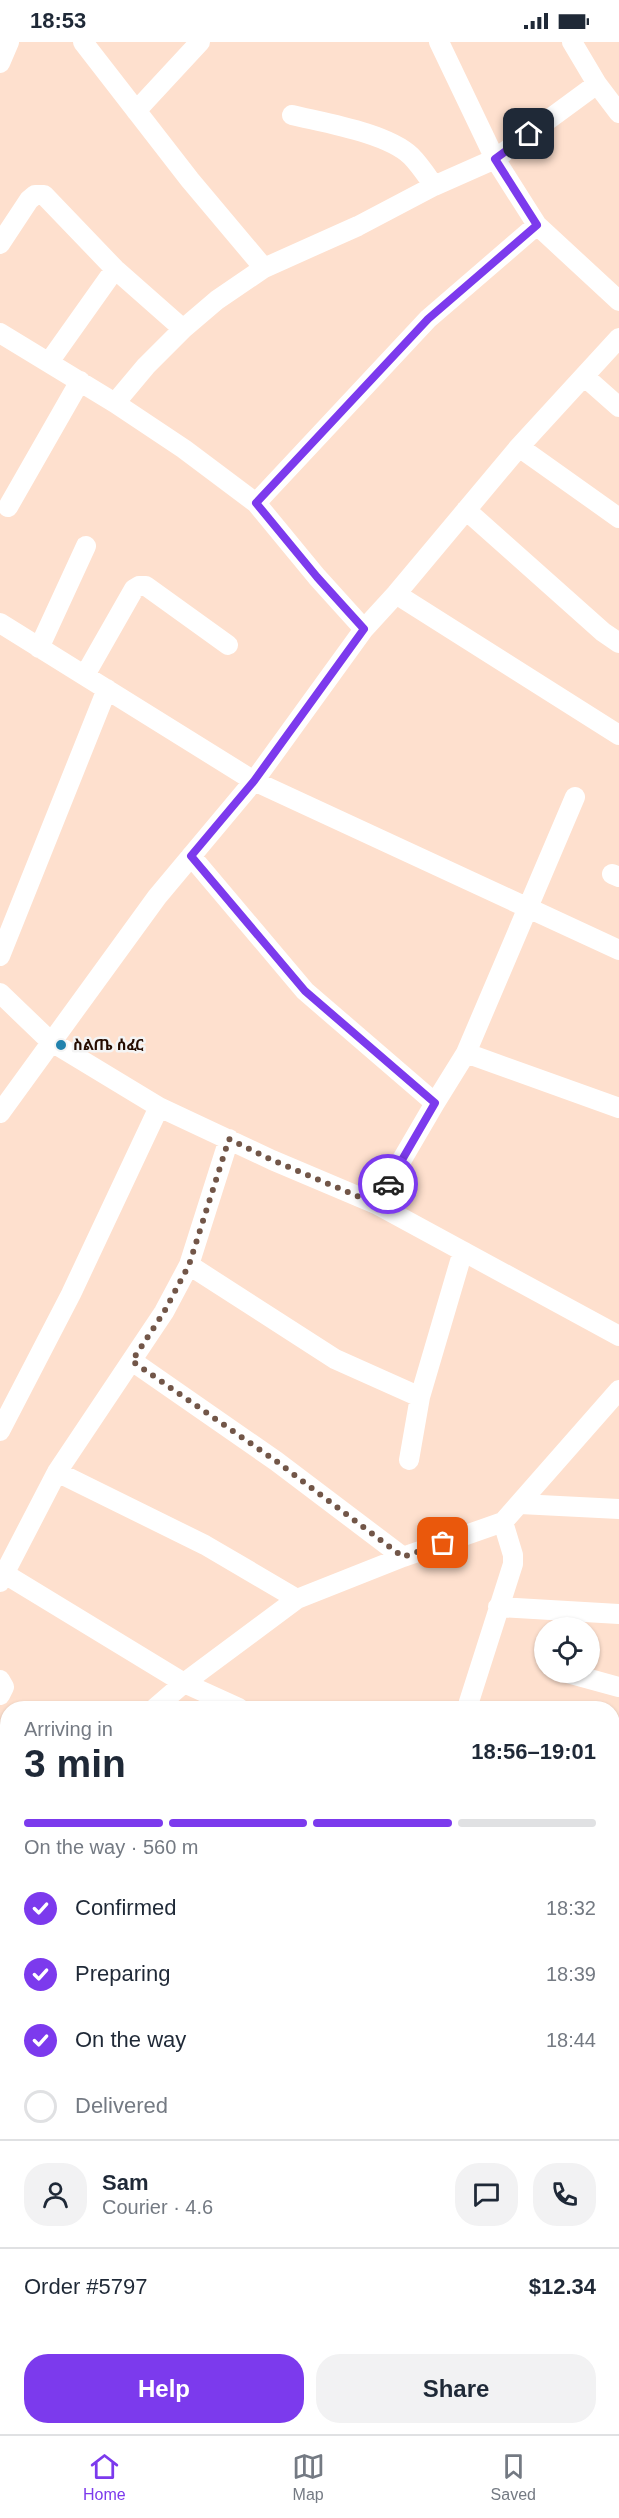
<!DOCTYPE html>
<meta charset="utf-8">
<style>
body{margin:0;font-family:Arial,"Noto Sans Ethiopic",sans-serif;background:#f2f2f3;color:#1f2937;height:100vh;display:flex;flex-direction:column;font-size:22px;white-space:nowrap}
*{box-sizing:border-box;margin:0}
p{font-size:20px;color:#747a83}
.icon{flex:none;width:33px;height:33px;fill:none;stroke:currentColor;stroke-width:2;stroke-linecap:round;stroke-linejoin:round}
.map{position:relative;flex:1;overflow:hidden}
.panel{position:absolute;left:0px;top:1659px;width:620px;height:734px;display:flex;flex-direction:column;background:#fff;border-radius:24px 24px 0 0;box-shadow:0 2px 4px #0004}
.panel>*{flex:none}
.controls{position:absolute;left:534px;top:1575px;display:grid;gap:12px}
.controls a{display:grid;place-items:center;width:66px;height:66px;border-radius:50%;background:#fff;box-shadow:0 2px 4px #0004;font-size:30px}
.pin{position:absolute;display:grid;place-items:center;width:51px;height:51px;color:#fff;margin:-26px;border-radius:12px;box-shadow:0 3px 9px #0006}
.courier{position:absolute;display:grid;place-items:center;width:60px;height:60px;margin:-30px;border:4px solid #7c3aed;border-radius:50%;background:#fff;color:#222;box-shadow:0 2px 8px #0007}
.head em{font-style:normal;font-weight:800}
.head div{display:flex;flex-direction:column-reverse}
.head{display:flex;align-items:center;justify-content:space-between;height:102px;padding:0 24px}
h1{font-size:39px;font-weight:800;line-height:45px}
.bar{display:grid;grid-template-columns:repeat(4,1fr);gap:9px 6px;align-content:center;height:72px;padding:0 24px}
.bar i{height:8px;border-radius:4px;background:#e0e1e3}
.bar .on{background:#7c3aed}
.bar p{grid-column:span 4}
.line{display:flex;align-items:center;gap:15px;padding:0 24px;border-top:2px solid #e0e1e3}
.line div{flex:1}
.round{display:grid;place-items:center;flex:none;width:63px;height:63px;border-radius:24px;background:#f2f2f3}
ol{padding:0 24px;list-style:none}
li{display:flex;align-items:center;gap:18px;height:66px}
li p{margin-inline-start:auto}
li .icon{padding:6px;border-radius:50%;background:#7c3aed;color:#fff;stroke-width:4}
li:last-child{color:#747a83}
li i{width:33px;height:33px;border:3px solid #e0e1e3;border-radius:50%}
.button{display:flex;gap:12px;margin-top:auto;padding:12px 24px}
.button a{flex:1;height:69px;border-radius:24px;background:#7c3aed;color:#fff;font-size:24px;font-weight:800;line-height:69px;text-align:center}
.button a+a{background:#f2f2f3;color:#1f2937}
.status{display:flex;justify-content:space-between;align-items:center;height:42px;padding:0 30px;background:#fff;direction:ltr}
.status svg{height:16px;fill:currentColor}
.dock{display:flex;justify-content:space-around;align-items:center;height:84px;border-top:2px solid #e0e1e3;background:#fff;font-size:16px;color:#747a83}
.dock a{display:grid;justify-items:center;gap:3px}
.dock .on{color:#7c3aed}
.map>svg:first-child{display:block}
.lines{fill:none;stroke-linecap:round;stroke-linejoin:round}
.minor{stroke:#fff;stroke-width:20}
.done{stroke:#725648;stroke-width:6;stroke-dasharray:0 10.8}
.route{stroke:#7c3aed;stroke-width:8}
.poi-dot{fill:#2182ad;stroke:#f4f4f4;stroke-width:2}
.labels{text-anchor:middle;stroke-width:5;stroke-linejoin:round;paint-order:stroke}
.poi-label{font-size:15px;font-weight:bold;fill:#260c00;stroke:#f4f4f4;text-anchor:start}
</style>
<div class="status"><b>18:53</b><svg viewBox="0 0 49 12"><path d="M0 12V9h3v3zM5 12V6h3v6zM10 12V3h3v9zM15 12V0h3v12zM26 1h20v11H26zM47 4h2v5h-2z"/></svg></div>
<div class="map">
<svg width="619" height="2392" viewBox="0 0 619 2392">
<rect width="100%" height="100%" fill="#fee0ce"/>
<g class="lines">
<path class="minor" d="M 83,0 L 190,138 L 264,226
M 439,0 L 495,117 L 537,183 L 619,259
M 572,0 L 597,42 L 619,71
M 0,21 L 9,0
M 136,69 L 200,0
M 292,73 C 325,81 387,91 411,114 C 420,123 427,134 434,144
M 0,202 L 29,158 L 35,153 L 44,153 L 115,227 L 183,287
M 0,291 L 115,361 L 184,407 L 256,461 L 317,535 L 364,587
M 49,320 L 115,227
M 585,335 L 619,365
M 115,361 L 146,324 L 183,287 L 217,258 L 264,226 L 358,184 L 434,144 L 495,117 L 597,42
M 519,405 L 619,476
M 256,461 L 428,277 L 537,183
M 8,465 L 80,339
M 466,468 L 603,590 L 619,601
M 396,552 L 619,693
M 0,581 L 254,739 L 619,908
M 39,606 L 86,504
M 85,633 L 134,547 L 139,544 L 146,544 L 228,603
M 575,755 L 466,1011 L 619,1066
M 191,814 L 305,949 L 435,1061 L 376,1162
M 612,832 L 619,835
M 0,914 L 107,647
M 0,951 L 50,999 L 159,1065 L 272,1118 L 376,1162 L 619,1294
M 435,1061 L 466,1011
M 0,1071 L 157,855 L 254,739 L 364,587 L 396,552 L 519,405 L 619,296
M 189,1223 L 335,1317 L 420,1355
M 132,1319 L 276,1419 L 403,1515
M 0,1389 L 71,1252 L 159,1065
M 409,1418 L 420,1355 L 463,1209
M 57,1430 L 205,1503 L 297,1557
M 520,1462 L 619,1467
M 5,1532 L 184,1641 L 239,1666
M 0,1540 L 57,1430 L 164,1270 L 189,1223 L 229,1097
M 498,1565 L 619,1572
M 564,1630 L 619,1645
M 0,1638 L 4,1645 L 0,1653
M 155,1666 L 184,1641 L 297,1557 L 403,1515 L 503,1480 L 619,1348
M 467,1666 L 513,1522 L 513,1513 L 503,1480
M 0,1724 L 8,1732
M 612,1761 L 619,1761
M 0,1796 L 8,1788
M 612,1868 L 619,1871
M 0,1883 L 8,1880
M 612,1986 L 619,1988
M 612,2109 L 619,2123
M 0,2141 L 8,2141
M 612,2258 L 619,2256
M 0,2292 L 8,2293
M 96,2385 L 97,2392
M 239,2385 L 240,2392
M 442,2385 L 442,2392"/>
</g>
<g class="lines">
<path class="done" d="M 388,1142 L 376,1162 L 272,1118 L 229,1097 L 189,1223 L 164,1270 L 132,1319 L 276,1419 L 403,1515 L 443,1501"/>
<path class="route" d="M 388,1142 L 435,1061 L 305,949 L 191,814 L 254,739 L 364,587 L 317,535 L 256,461 L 428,277 L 537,183 L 495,117 L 529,92"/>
</g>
<circle class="poi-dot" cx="61" cy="1003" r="6"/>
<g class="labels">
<g class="poi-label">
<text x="73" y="1008">ስልጤ ሰፈር</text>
</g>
</g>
</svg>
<div class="controls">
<a><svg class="icon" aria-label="locate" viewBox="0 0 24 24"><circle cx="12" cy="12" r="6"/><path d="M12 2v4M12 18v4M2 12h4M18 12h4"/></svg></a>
</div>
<div class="pin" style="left:443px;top:1501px;background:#ea580c"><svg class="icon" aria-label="bag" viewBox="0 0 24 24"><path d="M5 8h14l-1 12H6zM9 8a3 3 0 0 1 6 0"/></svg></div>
<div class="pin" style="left:529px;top:92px;background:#1f2937"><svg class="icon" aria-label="home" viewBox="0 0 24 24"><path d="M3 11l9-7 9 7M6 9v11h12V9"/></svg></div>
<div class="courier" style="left:388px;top:1142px"><svg class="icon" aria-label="car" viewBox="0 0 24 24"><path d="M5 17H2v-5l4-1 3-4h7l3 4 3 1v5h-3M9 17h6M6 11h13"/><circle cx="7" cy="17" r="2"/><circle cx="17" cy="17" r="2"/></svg></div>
<section class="panel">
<div class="head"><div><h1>3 min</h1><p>Arriving in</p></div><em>18:56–19:01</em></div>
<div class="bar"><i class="on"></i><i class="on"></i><i class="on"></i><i></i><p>On the way · 560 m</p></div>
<ol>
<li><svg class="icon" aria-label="check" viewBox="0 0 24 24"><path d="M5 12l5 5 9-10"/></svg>Confirmed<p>18:32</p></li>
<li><svg class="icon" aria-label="check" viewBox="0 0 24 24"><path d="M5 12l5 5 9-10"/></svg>Preparing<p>18:39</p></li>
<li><svg class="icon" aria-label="check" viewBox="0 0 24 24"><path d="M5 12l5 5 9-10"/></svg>On the way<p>18:44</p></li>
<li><i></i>Delivered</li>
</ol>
<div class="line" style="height:108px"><a class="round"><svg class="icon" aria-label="person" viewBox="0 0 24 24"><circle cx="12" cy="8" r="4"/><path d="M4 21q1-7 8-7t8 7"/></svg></a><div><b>Sam</b><p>Courier · 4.6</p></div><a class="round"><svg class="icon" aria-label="chat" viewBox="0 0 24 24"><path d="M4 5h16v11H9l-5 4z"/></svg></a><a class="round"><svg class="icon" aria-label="phone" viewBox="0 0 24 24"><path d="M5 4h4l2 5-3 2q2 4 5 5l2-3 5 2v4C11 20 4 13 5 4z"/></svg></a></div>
<div class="line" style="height:78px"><div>Order #5797</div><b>$12.34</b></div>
<div class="button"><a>Help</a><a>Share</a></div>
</section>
</div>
<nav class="dock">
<a class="on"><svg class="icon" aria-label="home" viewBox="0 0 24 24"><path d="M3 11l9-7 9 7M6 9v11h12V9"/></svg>Home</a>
<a><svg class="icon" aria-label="map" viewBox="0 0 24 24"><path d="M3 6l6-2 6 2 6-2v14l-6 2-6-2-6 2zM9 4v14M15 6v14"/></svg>Map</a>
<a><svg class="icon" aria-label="saved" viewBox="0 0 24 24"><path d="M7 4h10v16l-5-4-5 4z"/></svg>Saved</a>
</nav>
